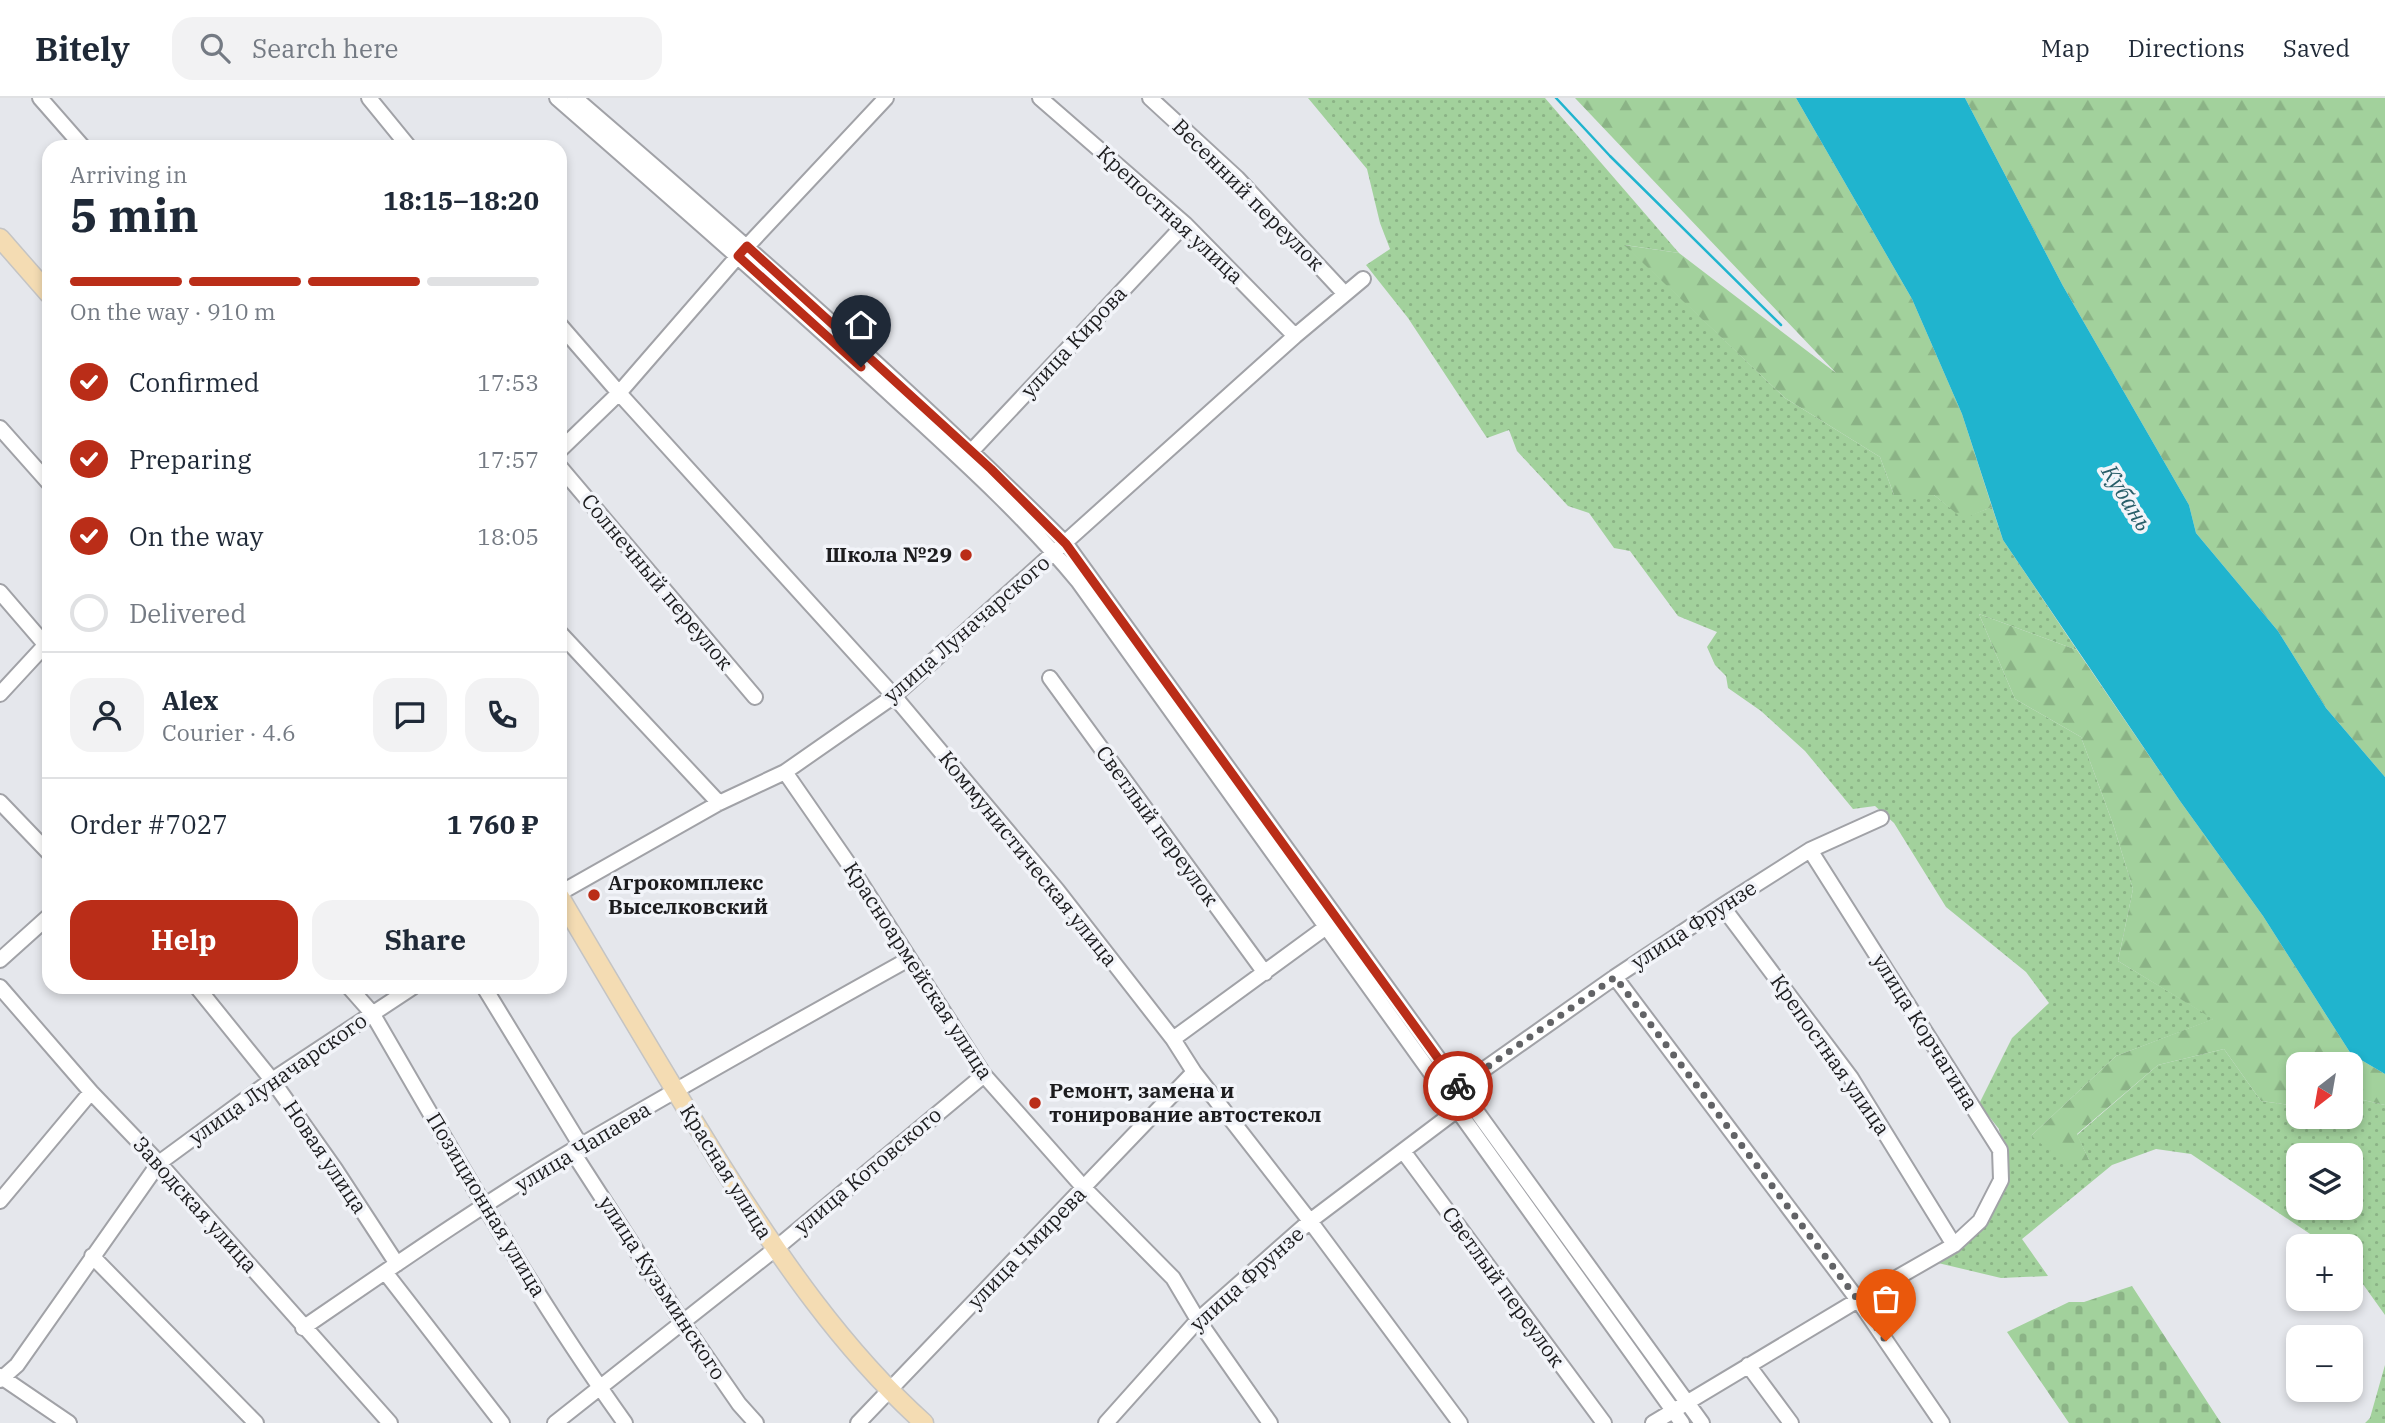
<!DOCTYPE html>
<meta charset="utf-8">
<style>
body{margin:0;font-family:"IBM Plex Serif",serif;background:#f2f2f3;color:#1f2937;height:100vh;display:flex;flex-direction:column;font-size:26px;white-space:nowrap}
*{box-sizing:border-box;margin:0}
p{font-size:23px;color:#747a83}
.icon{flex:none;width:38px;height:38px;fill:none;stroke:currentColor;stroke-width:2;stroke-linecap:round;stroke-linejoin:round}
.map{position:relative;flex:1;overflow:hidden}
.sheet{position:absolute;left:42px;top:42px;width:525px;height:854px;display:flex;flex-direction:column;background:#fff;border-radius:21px;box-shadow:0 4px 10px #0003}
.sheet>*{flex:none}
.needle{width:46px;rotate:211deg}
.tools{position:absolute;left:2286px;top:954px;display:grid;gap:14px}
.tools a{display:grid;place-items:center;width:77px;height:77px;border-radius:14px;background:#fff;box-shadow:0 4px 10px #0003;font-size:35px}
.pin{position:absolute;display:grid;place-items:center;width:60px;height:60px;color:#fff;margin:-72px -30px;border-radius:50% 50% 50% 0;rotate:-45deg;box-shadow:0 0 7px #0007}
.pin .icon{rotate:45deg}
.courier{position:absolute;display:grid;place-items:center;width:70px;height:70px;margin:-35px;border:5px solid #ba2d18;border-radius:50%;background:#fff;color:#222;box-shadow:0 2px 9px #0007}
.summary em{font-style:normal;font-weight:700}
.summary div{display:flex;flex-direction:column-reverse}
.summary{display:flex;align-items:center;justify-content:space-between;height:119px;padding:0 28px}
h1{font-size:46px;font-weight:700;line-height:52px}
.bar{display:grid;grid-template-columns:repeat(4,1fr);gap:10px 7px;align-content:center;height:84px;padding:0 28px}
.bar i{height:9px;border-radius:5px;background:#e0e1e3}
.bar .active{background:#ba2d18}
.bar p{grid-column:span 4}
.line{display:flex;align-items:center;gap:18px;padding:0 28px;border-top:2px solid #e0e1e3}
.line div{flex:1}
.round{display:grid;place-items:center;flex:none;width:74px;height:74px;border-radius:21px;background:#f2f2f3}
ol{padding:0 28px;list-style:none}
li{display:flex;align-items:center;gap:21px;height:77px}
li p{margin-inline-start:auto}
li .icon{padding:7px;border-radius:50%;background:#ba2d18;color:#fff;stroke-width:4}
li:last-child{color:#747a83}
li i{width:38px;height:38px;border:4px solid #e0e1e3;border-radius:50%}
.primary-button{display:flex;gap:14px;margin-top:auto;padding:14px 28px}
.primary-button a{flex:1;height:80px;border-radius:21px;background:#ba2d18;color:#fff;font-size:28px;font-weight:700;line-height:80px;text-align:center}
.primary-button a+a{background:#f2f2f3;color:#1f2937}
header{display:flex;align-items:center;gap:42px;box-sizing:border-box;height:98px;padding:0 35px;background:#fff;border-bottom:2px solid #e0e1e3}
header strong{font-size:33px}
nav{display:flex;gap:38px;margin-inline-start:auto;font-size:24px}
.search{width:490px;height:63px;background:#f2f2f3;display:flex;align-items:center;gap:18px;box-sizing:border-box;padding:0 24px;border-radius:21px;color:#747a83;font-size:26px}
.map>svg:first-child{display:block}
.grass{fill:url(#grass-dots);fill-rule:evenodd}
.forest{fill:url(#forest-firs)}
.cemetery{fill:url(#cemetery-stones)}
.water{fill:#20b4ce}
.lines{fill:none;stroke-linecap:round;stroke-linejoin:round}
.stream{stroke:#20b4ce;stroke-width:2.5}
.minor-casing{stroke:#a1a2a7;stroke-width:18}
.major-casing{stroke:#c4c4c4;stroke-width:21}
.minor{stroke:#fff;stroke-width:14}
.major{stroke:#f4dcb3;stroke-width:18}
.done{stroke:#626366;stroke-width:7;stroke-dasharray:0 12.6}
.route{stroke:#ba2d18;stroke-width:9}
.poi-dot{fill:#ba2d18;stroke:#f2f4f9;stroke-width:2.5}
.labels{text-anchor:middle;stroke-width:7;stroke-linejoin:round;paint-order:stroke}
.street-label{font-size:21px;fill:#1c1c1e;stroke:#f2f4f9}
.poi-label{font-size:21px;font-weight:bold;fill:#1c1c1e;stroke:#f2f4f9;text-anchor:start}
.water-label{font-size:23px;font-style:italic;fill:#285e69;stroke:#f2f4f9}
</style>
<header>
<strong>Bitely</strong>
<div class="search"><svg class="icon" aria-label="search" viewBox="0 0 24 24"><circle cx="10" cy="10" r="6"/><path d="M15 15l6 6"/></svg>Search here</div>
<nav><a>Map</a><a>Directions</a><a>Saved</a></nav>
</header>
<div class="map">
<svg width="2385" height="1325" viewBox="0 0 2385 1325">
<defs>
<pattern id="grass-dots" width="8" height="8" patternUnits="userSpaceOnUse" patternTransform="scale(1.75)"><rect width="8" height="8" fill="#a2d19c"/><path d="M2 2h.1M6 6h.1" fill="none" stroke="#8bb386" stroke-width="1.8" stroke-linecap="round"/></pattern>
<pattern id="forest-firs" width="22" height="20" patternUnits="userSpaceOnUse" patternTransform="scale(1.75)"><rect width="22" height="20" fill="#a2d19c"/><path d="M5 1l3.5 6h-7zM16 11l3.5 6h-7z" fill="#8bb386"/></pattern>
<pattern id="cemetery-stones" width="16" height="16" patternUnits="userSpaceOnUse" patternTransform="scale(1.75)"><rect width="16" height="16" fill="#a2d19c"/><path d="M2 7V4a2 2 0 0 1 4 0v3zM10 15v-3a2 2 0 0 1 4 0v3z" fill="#8bb386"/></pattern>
</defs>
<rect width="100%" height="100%" fill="#e5e7ec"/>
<path class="grass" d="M 1308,0 L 1545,0 L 1679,155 L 1625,147 L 1785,300 L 1880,359 L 1894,397 L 1934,397 L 1963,420 L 1992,409 L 2003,442 L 2077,552 L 1979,516 L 2015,601 L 2081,639 L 2113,726 L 2133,791 L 2118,863 L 2214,921 L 2116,958 L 2031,1038 L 2089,1062 L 2077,1037 L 2158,967 L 2224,951 L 2261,1003 L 2298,1008 L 2298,1018 L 2350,1018 L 2350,999 L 2385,1007 L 2385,1217 L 2350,1168 L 2350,1148 L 2328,1148 L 2191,1056 L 2156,1051 L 2112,1067 L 2022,1141 L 2048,1178 L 2001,1180 L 1938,1165 L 1983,1130 L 2003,1096 L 2007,1064 L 1999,1031 L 1979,1006 L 2012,940 L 2049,905 L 2026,874 L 1946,809 L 1894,725 L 1875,708 L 1853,711 L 1805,653 L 1761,613 L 1728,590 L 1726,578 L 1715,567 L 1707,549 L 1717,534 L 1678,518 L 1630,453 L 1614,450 L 1589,415 L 1568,408 L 1517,353 L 1509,332 L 1487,340 L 1408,220 L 1366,167 L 1390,151 L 1380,125 L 1367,71 ZM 2298,1057 L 2350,1057 L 2350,1110 L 2298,1110 Z
M 2385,1267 L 2385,1325 L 2365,1325 L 2370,1320 Z"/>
<path class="forest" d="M 1575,0 L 1796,0 L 1912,201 L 1962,316 L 1992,409 L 1963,421 L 1934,397 L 1894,397 L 1880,359 L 1785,300 L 1624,147 L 1679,155 L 1836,275 Z
M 1965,0 L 2385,0 L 2385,679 L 2326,610 L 2278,533 L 2196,435 L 2189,407 L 2063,188 Z
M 1979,516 L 2077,552 L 2180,703 L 2263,818 L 2351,956 L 2385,976 L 2385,1007 L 2350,999 L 2350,966 L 2298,966 L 2298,1008 L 2261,1003 L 2224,951 L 2158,967 L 2077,1036 L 2089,1062 L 2067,1066 L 2031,1038 L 2116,958 L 2213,921 L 2118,863 L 2133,791 L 2113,726 L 2081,639 L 2015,601 Z"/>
<path class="cemetery" d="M 2132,1188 L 2221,1325 L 2069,1325 L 2007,1234 L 2069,1204 L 2084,1204 Z"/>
<path class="water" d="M 1796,0 L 1965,0 L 2063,188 L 2189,407 L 2196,435 L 2278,533 L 2326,610 L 2385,679 L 2385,976 L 2351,956 L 2263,818 L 2180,703 L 2003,442 L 1962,316 L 1912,201 Z"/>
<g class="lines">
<path class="stream" d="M 1556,0 L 1610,58 L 1781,227"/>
<g class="minor-casing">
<path id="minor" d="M 40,0 L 83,49
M 369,0 L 409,49
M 557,0 C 667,96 778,193 886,292 C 953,354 1020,413 1078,483 L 1682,1325
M 575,0 C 742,144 909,289 1066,446 L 1702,1325
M 1040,0 L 1185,126 L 1295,238
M 1150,0 L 1237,80 L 1345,196
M 560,227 L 619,295 L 894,598 L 1057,792 L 1173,941 L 1194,974 L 1310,1123 L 1460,1325
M 0,330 L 49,385
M 560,352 L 619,295 L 738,158 L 886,0
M 966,359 L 1185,126
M 560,369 L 755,599
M 0,494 L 49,551
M 560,535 L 719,705
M 1050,580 L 1265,875
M 0,596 L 49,543
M 785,674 L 848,765 L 984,977 L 1084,1090 L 1173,1180 L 1198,1222 L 1270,1325
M 0,704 L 49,755
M 560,795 L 719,705 L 785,674 L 894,598 L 1295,238 L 1363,181
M 1722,808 L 1851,980 L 1954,1147
M 0,862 L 49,818
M 1615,879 L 1858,1202 L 1942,1325
M 0,889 L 91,994 L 159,1065 L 390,1325
M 197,889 L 272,982 L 335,1071 L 397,1166
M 349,889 L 372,915 C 453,1054 531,1194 625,1325
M 484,889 L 581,1048
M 1173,941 L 1333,824
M 1452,994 L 1615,879 L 1722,808 L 1810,752 L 1881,720
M 572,1053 L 683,1225 L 739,1306 L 756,1325
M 1403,1053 L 1604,1325
M 0,1103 L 91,994
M 92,1158 L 256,1325
M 385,1174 L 502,1325
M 303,1230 C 392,1169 481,1107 573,1052 C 684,987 796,924 909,861
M 1748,1267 L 1791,1325
M 0,1278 L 69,1325
M 0,1282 L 17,1267 L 159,1065 L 272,982 L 413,889
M 555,1325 L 774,1152 L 984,977
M 858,1325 L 1194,974
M 1106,1325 L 1198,1222 L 1310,1123 L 1465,1006
M 1653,1325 L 1858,1202 L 1954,1147 L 1980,1123 L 2001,1082 L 2000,1052 L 1810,752"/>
</g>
<g class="major-casing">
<path id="major" d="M 0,140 L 49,196
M 560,799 C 613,889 666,979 721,1067 C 780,1160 842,1251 924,1325"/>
</g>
<use href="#minor" class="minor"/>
<use href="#major" class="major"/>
</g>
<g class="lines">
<path class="done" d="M 1458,988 L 1459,989 L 1615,879 L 1858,1202 L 1886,1243"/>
<path class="route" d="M 861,269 L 738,158 L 747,148 L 991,371 L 1066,446 L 1458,988"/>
</g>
<g class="poi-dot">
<circle cx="966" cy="457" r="7"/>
<circle cx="594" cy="797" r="7"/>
<circle cx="1035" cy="1005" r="7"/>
</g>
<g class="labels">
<g class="street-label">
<text transform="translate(1248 97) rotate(45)" y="7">Весенний переулок</text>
<text transform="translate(1170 117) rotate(43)" y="7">Крепостная улица</text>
<text transform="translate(1074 244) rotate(-47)" y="7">улица Кирова</text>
<text transform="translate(657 484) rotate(50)" y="7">Солнечный переулок</text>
<text transform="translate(967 531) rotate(-41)" y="7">улица Луначарского</text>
<text transform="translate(1157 728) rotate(54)" y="7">Светлый переулок</text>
<text transform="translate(1028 761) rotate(51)" y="7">Коммунистическая улица</text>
<text transform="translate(1694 827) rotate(-33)" y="7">улица Фрунзе</text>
<text transform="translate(918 873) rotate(57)" y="7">Красноармейская улица</text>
<text transform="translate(1925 934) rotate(58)" y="7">улица Корчагина</text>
<text transform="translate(1830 957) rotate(55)" y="7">Крепостная улица</text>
<text transform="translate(278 981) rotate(-35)" y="7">улица Луначарского</text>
<text transform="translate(583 1049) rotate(-31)" y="7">улица Чапаева</text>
<text transform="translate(325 1059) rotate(56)" y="7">Новая улица</text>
<text transform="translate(868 1073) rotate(-40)" y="7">улица Котовского</text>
<text transform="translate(726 1074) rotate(58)" y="7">Красная улица</text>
<text transform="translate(195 1107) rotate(48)" y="7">Заводская улица</text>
<text transform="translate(486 1107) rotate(59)" y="7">Позиционная улица</text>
<text transform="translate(1027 1150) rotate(-46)" y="7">улица Чмирева</text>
<text transform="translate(1247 1181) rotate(-42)" y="7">улица Фрунзе</text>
<text transform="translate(1503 1189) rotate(54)" y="7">Светлый переулок</text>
<text transform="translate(662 1190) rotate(57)" y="7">улица Кузьминского</text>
</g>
<g class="poi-label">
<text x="952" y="464" text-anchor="end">Школа №29</text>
<text x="608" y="792">Агрокомплекс<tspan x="608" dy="24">Выселковский</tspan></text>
<text x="1049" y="1000">Ремонт, замена и<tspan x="1049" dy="24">тонирование автостекол</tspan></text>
</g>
<g class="water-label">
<text transform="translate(2127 400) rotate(58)" y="8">Кубань</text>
</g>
</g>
</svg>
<div class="tools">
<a><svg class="needle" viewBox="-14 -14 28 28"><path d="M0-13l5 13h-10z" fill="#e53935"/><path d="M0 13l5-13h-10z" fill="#747a83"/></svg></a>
<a><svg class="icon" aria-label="layers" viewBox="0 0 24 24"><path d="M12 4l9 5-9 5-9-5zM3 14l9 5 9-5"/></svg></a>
<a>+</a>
<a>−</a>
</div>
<div class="pin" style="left:1886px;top:1243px;background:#ea580c"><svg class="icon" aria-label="bag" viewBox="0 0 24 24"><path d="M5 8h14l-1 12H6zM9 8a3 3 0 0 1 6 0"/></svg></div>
<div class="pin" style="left:861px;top:269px;background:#1f2937"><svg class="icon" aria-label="home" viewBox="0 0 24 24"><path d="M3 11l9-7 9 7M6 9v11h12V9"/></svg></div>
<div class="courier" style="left:1458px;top:988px"><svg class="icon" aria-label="bike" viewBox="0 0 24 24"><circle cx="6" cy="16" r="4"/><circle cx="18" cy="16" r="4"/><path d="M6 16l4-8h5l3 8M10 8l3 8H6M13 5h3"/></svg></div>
<section class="sheet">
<div class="summary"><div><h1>5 min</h1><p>Arriving in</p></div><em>18:15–18:20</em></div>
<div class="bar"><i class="active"></i><i class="active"></i><i class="active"></i><i></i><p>On the way · 910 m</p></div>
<ol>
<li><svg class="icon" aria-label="check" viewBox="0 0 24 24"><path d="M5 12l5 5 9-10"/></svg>Confirmed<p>17:53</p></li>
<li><svg class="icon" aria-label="check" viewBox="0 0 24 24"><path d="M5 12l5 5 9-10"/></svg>Preparing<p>17:57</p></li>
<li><svg class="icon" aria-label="check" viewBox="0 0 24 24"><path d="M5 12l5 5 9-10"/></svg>On the way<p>18:05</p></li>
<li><i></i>Delivered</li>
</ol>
<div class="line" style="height:126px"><a class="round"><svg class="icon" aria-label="person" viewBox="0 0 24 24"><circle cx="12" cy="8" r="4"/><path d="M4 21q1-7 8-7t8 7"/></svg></a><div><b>Alex</b><p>Courier · 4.6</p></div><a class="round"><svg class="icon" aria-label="chat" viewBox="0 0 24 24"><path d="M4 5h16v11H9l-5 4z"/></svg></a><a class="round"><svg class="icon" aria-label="phone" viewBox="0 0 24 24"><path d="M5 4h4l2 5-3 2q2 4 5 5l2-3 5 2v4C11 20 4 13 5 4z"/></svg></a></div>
<div class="line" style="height:91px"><div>Order #7027</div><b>1 760 ₽</b></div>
<div class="primary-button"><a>Help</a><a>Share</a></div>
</section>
</div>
